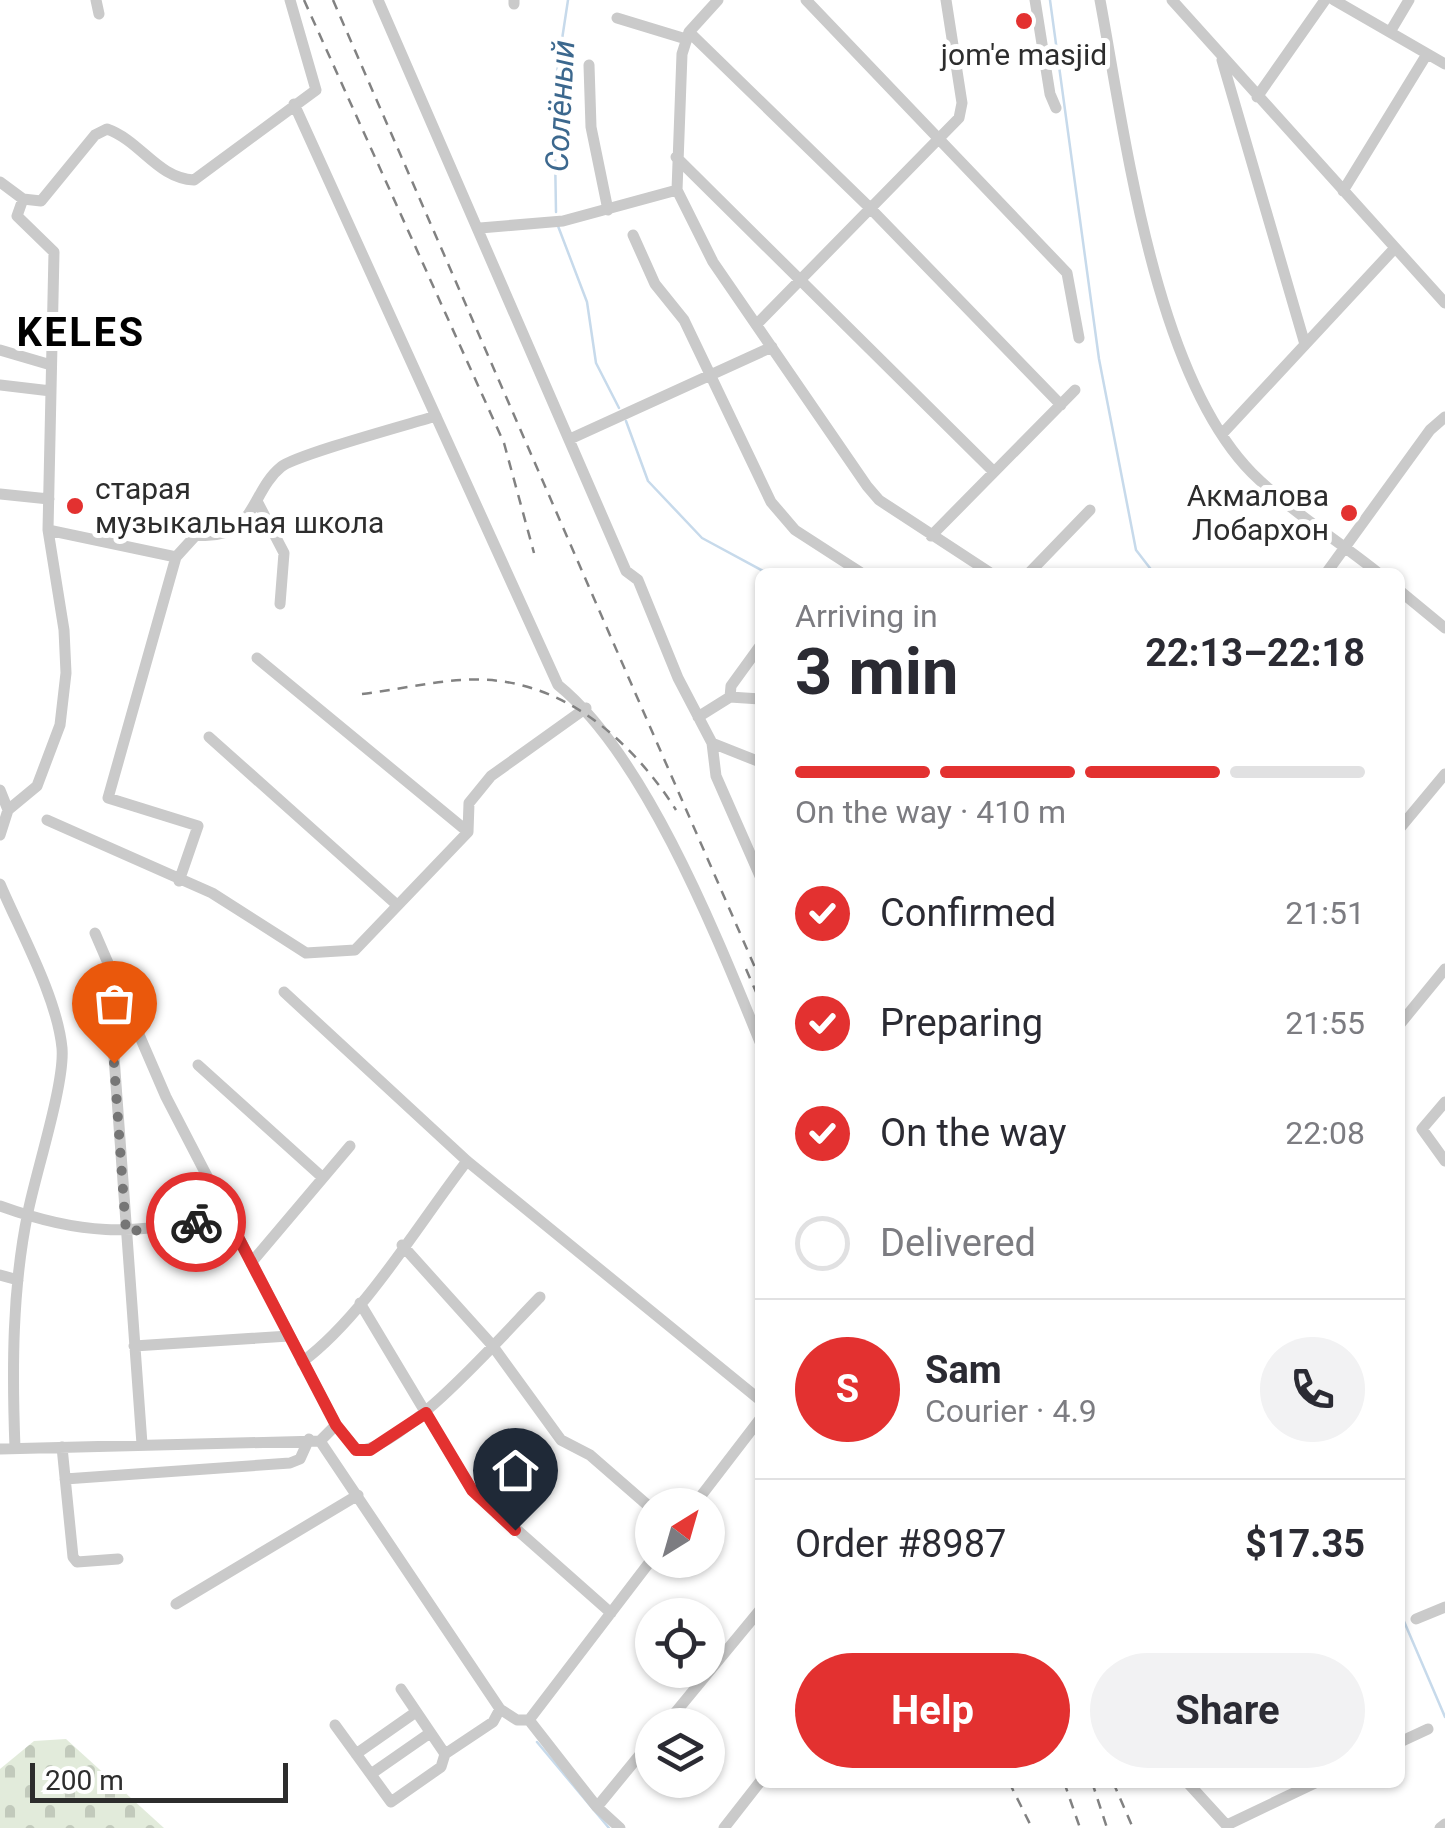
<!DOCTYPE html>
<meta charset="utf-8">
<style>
body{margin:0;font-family:Roboto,sans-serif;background:#f2f2f3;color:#2b2b33;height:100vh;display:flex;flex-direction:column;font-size:38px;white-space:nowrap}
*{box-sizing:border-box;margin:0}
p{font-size:32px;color:#7c7c81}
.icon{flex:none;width:55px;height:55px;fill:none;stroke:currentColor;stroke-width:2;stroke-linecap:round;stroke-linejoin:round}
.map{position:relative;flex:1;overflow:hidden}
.details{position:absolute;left:755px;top:568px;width:650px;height:1220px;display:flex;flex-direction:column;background:#fff;border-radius:15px;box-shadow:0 2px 8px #0004}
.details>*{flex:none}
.needle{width:65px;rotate:37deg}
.buttons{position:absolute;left:635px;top:1488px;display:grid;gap:20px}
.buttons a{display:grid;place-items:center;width:90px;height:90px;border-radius:50%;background:#fff;box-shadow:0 2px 8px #0004;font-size:50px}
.scale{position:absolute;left:30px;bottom:25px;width:258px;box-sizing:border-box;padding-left:10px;border:5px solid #2d2d2d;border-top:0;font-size:28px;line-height:35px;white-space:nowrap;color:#2d2d2d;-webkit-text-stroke:8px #fff;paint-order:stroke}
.pin{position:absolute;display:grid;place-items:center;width:85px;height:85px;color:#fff;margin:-102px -42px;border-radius:50% 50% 50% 0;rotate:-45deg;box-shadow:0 0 10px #0007}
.pin .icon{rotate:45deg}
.courier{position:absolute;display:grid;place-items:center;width:100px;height:100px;margin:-50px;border:8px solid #e33130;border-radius:50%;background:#fff;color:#222;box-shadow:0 2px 12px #0007}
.overview em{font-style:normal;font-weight:700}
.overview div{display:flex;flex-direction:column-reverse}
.overview{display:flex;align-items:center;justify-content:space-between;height:170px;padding:0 40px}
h1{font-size:65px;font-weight:700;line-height:75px}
.bar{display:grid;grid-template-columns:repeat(4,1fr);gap:15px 10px;align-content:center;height:120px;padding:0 40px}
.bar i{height:12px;border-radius:8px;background:#e1e1e2}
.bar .current{background:#e33130}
.bar p{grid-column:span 4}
.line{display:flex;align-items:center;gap:25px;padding:0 40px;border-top:2px solid #e1e1e2}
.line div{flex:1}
.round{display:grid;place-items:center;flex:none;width:105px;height:105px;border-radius:52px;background:#f2f2f3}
ol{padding:0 40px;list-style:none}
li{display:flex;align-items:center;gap:30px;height:110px}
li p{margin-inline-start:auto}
li .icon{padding:10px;border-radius:50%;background:#e33130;color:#fff;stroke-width:4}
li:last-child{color:#7c7c81}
li i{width:55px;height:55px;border:5px solid #e1e1e2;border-radius:50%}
.action{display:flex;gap:20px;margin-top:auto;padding:20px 40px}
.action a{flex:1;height:115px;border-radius:60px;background:#e33130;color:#fff;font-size:40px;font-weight:700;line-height:115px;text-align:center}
.action a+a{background:#f2f2f3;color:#2b2b33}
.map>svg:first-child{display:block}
.cemetery{fill:url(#cemetery-stones)}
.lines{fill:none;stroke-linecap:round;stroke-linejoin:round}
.stream{stroke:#c7daeb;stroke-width:2.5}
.minor{stroke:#cacaca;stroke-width:11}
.rail{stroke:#828282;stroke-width:2.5;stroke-dasharray:10 8;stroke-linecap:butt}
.done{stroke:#767676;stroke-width:10;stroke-dasharray:0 18}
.route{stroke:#e33130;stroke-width:12}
.poi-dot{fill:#e33130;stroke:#fff;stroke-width:4}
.labels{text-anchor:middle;stroke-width:10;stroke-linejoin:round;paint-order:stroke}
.poi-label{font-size:30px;fill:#2d2d2d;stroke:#fff}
.water-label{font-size:32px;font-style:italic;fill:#3c688e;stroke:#fff}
.district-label{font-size:40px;font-weight:bold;letter-spacing:2.5px;fill:#000;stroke:#fff}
</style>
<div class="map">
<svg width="1445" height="1828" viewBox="0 0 1445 1828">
<defs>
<pattern id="cemetery-stones" width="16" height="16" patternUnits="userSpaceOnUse" patternTransform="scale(2.5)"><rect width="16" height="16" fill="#e2ebdb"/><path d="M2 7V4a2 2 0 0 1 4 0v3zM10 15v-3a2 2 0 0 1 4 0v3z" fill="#c2cabc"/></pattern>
</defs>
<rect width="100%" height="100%" fill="#fff"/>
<path class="cemetery" d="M 66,1739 L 164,1828 L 0,1828 L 0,1769 L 34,1741 Z"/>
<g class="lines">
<path class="stream" d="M 1050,0 L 1099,359 L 1136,550 L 1153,572
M 556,212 L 554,92 L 568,0
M 558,226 L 587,302 L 596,363 L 619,408
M 626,421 L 648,481 L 702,538 L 765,572
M 1400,1612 L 1445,1717
M 537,1742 L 609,1828"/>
<path class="minor" d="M 96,0 L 99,14
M 378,0 L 626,571 L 638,580 L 678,678 L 712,743 L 760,762
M 718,0 L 689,32 L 682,54 L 677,190 L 713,262 L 867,486 L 879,500 L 989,572
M 806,0 L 1067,273 L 1079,338
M 1035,0 L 1050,94 L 1056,108
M 1100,0 C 1125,134 1154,374 1252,473 C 1289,510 1337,540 1377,572
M 1172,0 L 1445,303
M 1334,0 L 1445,64
M 514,4 L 514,0
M 617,18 L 686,39
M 689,32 L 870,208 L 1061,405
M 1390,32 L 1409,0
M 1222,60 L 1304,341
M 589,65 L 591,127 L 608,210
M 1257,97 L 1325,0
M 294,104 L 558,685 C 645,755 717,937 760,1042
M 676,157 L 994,472
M 0,182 L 23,199 L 41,201 L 95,135 L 107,129 C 141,141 157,178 194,180 L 316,90 L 290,0
M 1343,191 L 1427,54
M 480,228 L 563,221 L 677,190
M 633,235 L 655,284 L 684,320 L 771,502 L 795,530 L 860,572
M 758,323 L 959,118 L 962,103 L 946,0
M 0,350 L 51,365
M 0,385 L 51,391
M 1222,434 L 1394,249
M 570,439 L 772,347
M 0,494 L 49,499
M 258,503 L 284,553 L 280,604
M 48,530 L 176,557
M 931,536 L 1075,390
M 1030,572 L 1090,510
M 1327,572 L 1430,430 L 1445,417
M 1400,591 L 1445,628
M 257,658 L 468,832
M 730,697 L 731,686 L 760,646
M 698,717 L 730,697 L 760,699
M 209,737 L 397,905
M 712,743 L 716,776 L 760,876
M 0,790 L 8,810
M 47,820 L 212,893 L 306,953 L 355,950 L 468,832 L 469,803 L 491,776 L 586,708
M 1400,828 L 1445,774
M 0,835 L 8,810 L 37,786 L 60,725 L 66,673 L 64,630 L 48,530 L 54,252 L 17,216 L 23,199
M 179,881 L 198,826 L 108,798 L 176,557 L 196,535 C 256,541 250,492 281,467 C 295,455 410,424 436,416
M 0,884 C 20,931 57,997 62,1048 C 65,1083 36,1172 28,1212 C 12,1289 12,1370 15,1448
M 95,933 L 166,1097 L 336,1425 L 320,1441
M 284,992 L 467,1161 L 760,1400
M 1400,1024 L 1445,969
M 112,1029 L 142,1444
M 198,1065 L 322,1177
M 1445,1102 L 1422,1129 L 1445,1161
M 0,1206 C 94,1240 132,1231 228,1218
M 402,1245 L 492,1345 L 561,1440 L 590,1455 L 652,1509
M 251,1263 L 350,1146
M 0,1275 L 18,1280
M 360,1303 L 472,1490 L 611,1613
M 134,1346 L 289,1336
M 302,1362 C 364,1316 419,1223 467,1161
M 336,1425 L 357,1450 C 399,1454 507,1330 540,1297
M 62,1447 L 73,1557 L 77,1562 L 118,1559
M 0,1449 L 320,1441 L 500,1709 L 517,1720 L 529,1720 L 597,1807 L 620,1828
M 65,1479 L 290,1463 L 300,1459 L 309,1439
M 694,1505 L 760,1419
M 176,1604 L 358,1495
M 1416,1619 L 1445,1607
M 401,1689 L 445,1754
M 529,1720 L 652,1559
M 335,1725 L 391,1802 L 441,1767 L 445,1754 L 493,1722 L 500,1709
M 665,1725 L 760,1610
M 1400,1742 L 1428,1729
M 356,1754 L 416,1712
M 371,1774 L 430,1733
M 1187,1782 L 1229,1828
M 597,1807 L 652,1740
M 1227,1825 L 1317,1782
M 724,1828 L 760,1782
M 1440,1828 L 1445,1824"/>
<path class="rail" d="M 304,0 L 504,443 L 534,553
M 333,0 L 760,979
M 362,694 C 395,690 429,682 462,680 C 555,673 629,736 676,810
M 746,969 L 760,1001
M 1009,1782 L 1032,1828
M 1064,1782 L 1080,1828
M 1092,1782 L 1107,1828
M 1113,1782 L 1133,1828"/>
</g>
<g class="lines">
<path class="done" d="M 114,1063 L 126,1232 L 196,1222"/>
<path class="route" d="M 196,1222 L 228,1218 L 336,1425 L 356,1450 L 370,1450 L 426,1413 L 472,1490 L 515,1530"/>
</g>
<g class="poi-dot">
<circle cx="1024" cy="21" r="10"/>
<circle cx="75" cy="506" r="10"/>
<circle cx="1349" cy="513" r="10"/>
</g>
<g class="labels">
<g class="poi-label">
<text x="1024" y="65">jom'e masjid</text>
<text x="95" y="499" text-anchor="start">старая<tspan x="95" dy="34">музыкальная школа</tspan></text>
<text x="1329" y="506" text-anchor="end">Акмалова<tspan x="1329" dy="34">Лобархон</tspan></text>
</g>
<g class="water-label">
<text transform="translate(560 106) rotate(-87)" y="11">Солёный</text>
</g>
<g class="district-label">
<text x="81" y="346">KELES</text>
</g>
</g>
</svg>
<div class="buttons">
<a><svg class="needle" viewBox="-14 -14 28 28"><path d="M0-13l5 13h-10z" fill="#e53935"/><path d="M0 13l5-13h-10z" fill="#7c7c81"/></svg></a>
<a><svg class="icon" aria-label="locate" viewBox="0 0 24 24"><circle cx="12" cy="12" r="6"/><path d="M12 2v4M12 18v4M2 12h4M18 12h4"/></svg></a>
<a><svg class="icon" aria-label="layers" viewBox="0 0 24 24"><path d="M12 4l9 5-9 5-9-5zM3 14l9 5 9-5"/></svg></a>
</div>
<div class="scale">200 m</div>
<div class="pin" style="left:114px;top:1063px;background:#ea580c"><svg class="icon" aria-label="bag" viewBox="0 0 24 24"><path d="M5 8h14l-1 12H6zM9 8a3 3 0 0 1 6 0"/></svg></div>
<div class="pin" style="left:515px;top:1530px;background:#1f2937"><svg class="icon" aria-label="home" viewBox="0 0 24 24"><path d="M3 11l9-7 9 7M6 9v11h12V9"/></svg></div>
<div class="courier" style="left:196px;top:1222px"><svg class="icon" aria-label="bike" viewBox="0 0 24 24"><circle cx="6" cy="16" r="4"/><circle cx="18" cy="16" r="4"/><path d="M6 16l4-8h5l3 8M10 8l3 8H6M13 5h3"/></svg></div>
<section class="details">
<div class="overview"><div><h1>3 min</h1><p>Arriving in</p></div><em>22:13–22:18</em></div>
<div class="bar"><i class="current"></i><i class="current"></i><i class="current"></i><i></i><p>On the way · 410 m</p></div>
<ol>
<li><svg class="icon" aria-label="check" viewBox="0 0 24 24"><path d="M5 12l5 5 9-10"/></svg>Confirmed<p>21:51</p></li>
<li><svg class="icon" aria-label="check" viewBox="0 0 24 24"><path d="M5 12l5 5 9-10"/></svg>Preparing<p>21:55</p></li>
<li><svg class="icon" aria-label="check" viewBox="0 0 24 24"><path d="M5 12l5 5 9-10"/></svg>On the way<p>22:08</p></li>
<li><i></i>Delivered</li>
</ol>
<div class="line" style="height:180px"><b class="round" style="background:#e33130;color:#fff">S</b><div><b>Sam</b><p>Courier · 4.9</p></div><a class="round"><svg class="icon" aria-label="phone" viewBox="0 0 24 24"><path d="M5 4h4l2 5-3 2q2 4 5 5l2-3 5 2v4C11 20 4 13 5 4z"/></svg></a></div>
<div class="line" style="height:130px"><div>Order #8987</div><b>$17.35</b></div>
<div class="action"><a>Help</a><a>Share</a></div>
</section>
</div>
